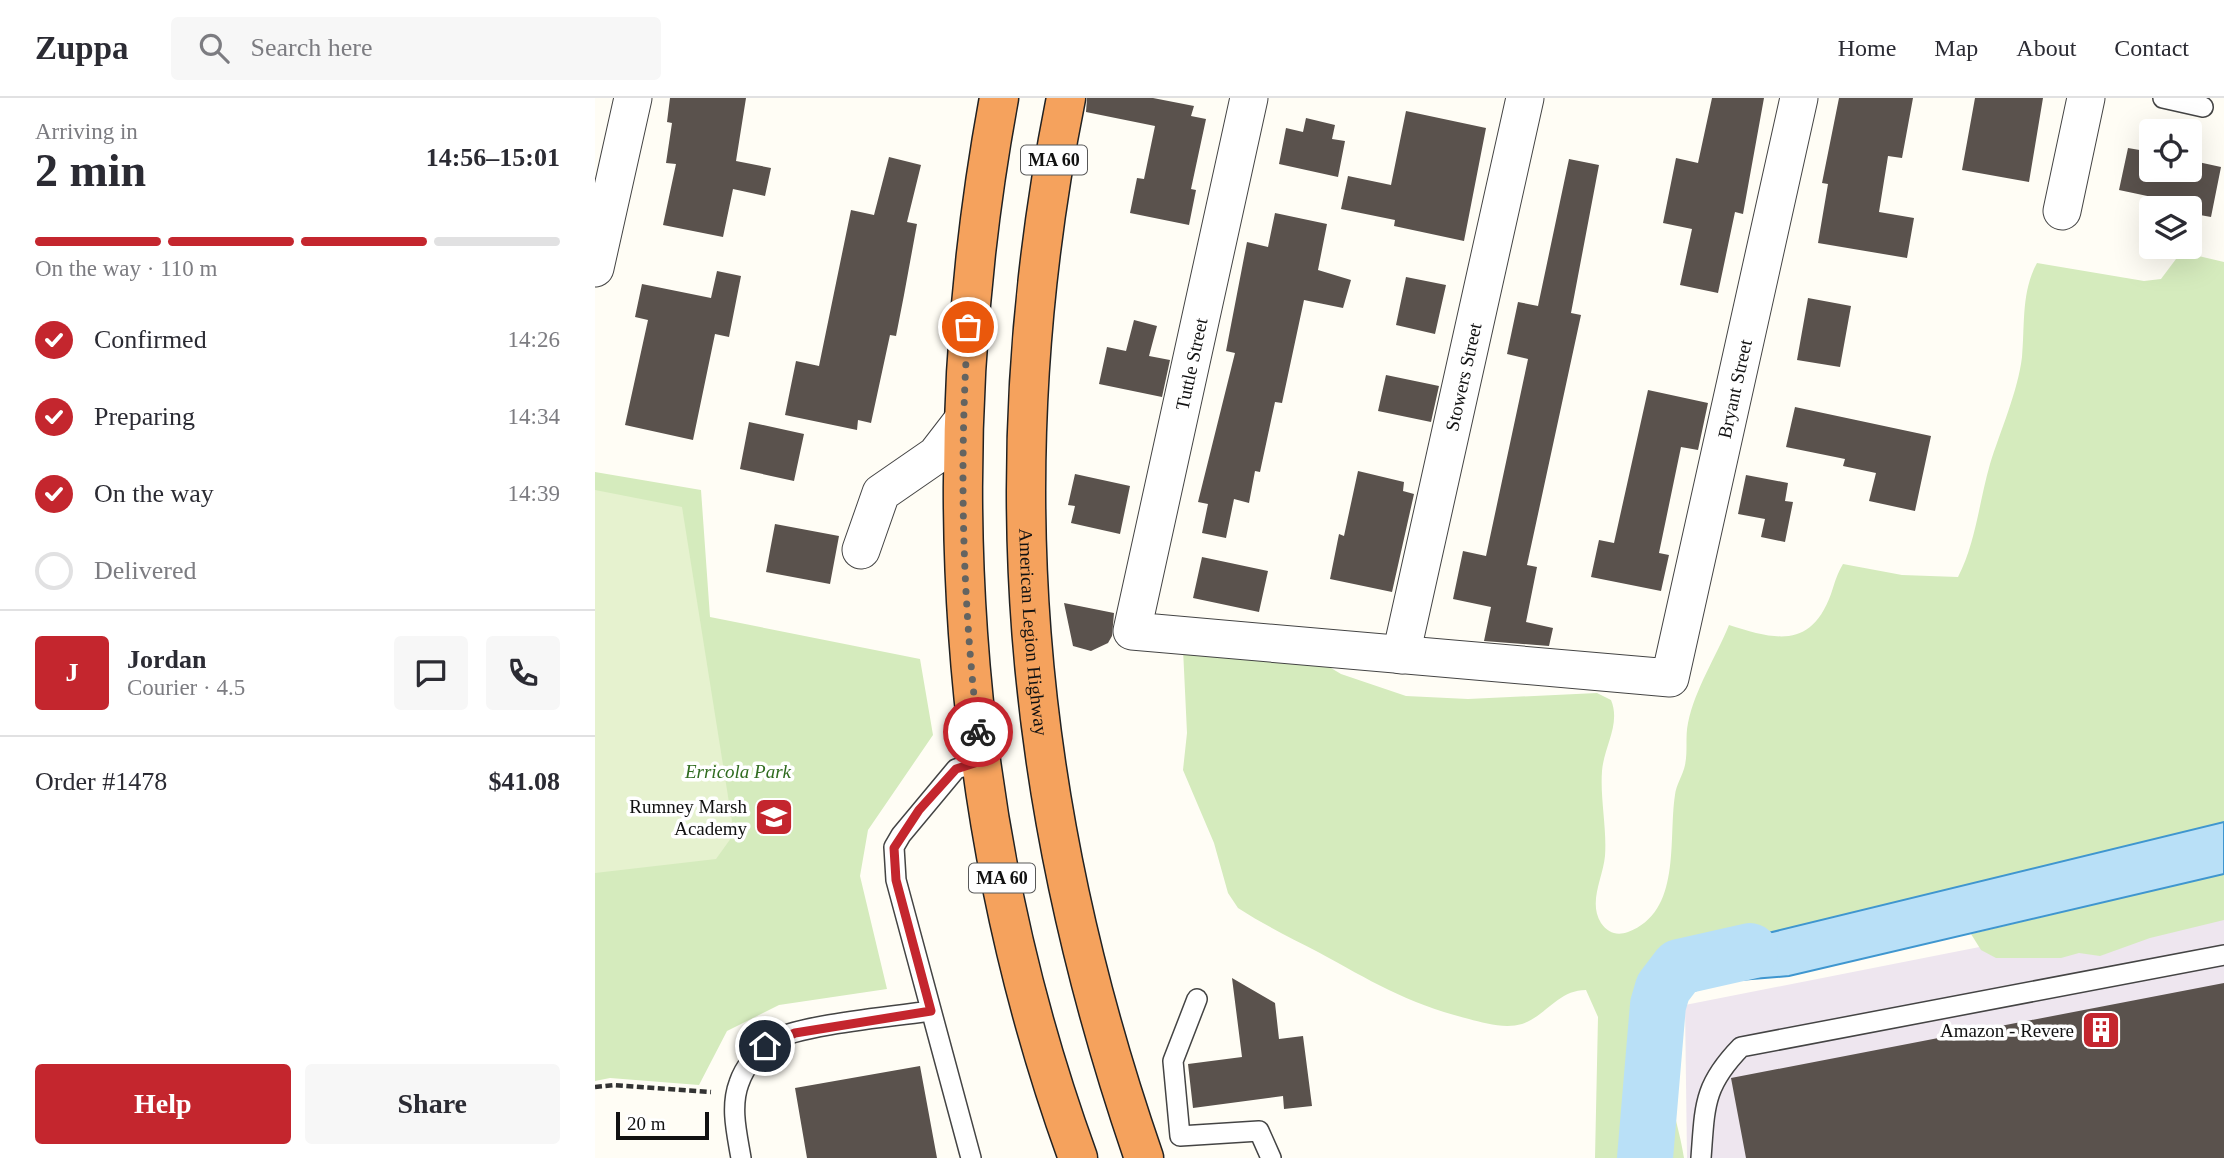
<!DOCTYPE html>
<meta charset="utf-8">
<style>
body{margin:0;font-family:"Times New Roman",serif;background:#f7f7f7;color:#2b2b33;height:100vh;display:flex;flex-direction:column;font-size:26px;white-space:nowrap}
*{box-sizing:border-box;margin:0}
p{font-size:23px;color:#7c7c81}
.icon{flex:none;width:38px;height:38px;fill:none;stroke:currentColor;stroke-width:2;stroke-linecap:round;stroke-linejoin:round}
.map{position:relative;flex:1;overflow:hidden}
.side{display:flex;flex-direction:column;background:#fff;width:595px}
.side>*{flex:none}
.fabs{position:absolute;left:1544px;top:21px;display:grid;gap:14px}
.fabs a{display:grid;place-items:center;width:63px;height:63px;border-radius:7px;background:#fff;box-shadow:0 7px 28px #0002;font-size:35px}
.scale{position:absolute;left:21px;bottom:18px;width:93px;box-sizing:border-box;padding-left:7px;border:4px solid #111;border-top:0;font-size:19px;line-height:24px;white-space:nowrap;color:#111;-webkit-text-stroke:5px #fff;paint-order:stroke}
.pin{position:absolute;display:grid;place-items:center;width:60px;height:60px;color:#fff;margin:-30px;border:4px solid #fff;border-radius:50%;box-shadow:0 2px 7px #0007}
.courier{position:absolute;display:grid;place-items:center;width:70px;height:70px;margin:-35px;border:5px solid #c4262e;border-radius:50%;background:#fff;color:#222;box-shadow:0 2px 9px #0007}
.overview em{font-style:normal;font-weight:800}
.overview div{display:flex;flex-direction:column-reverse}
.overview{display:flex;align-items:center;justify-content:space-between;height:119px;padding:0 35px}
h1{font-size:46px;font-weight:800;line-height:52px}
.bar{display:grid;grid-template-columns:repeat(4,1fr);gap:10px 7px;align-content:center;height:84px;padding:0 35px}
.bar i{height:9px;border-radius:5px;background:#e1e1e2}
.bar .selected{background:#c4262e}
.bar p{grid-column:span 4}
.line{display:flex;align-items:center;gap:18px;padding:0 35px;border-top:2px solid #e1e1e2}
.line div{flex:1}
.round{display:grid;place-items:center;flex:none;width:74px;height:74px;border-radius:7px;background:#f7f7f7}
ol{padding:0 35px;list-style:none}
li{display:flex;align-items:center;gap:21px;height:77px}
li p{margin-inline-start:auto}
li .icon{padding:7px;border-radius:50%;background:#c4262e;color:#fff;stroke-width:4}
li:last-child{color:#7c7c81}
li i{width:38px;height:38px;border:4px solid #e1e1e2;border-radius:50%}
.primary-button{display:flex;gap:14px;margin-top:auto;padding:14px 35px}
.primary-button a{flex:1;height:80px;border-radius:7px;background:#c4262e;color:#fff;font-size:28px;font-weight:800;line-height:80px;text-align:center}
.primary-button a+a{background:#f7f7f7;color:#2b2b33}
header{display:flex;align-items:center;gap:42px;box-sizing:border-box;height:98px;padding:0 35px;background:#fff;border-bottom:2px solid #e1e1e2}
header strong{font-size:33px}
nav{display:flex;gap:38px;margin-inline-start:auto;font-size:24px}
.search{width:490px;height:63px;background:#f7f7f7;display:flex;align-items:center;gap:18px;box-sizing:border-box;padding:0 24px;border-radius:7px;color:#7c7c81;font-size:26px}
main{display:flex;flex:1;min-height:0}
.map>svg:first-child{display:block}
.industrial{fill:#eee6ef}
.green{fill:#d5ebbd}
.pitch{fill:#e6f2cf}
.water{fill:#b9e0f7;stroke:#3f96cf;stroke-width:2}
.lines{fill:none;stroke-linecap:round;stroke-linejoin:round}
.river{stroke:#b9e0f7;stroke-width:56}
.building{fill:#5a524d}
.lane-casing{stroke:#444;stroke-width:22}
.street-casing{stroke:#444;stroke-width:39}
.highway-casing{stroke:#222;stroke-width:41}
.path{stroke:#333;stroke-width:4.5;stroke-dasharray:7 3.5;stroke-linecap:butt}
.lane{stroke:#fff;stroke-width:19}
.street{stroke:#fff;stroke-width:37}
.highway{stroke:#f5a25d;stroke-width:38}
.done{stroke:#646461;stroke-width:7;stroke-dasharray:0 12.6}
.route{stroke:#c4262e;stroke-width:9}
.labels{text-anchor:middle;stroke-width:7;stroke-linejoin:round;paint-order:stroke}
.shield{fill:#fff;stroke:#585858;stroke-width:2}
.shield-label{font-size:18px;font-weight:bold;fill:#111}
.street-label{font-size:19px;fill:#111;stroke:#fff}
.park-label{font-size:19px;font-style:italic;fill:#2f6b1f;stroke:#fff}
.poi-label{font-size:19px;fill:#111;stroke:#fff;text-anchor:end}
</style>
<header>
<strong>Zuppa</strong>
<div class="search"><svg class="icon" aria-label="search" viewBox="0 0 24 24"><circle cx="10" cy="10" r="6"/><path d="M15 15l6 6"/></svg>Search here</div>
<nav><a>Home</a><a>Map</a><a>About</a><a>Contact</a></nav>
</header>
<main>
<section class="side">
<div class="overview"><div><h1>2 min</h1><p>Arriving in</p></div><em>14:56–15:01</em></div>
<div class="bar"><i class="selected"></i><i class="selected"></i><i class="selected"></i><i></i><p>On the way · 110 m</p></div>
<ol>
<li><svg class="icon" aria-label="check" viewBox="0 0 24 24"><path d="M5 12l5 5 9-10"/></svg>Confirmed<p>14:26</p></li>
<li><svg class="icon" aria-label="check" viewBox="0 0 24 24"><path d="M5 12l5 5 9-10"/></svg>Preparing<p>14:34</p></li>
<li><svg class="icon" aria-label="check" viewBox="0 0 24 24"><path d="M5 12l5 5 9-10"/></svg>On the way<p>14:39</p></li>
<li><i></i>Delivered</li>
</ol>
<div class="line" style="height:126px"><b class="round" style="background:#c4262e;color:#fff">J</b><div><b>Jordan</b><p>Courier · 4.5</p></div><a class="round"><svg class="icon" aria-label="chat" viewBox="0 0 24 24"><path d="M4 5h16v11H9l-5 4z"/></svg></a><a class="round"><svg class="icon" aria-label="phone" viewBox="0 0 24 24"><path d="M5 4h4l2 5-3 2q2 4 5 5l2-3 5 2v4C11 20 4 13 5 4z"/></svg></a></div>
<div class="line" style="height:91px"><div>Order #1478</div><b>$41.08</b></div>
<div class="primary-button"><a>Help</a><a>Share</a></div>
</section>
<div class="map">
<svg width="1629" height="1060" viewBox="0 0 1629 1060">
<rect width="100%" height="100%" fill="#fffdf5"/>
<path class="industrial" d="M 1629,801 L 1629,1060 L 1092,1060 L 1090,907 Z"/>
<path class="green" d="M 1595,156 L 1629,164 L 1629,724 L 1169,836 C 1127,826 1112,846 1080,869 L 1095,894 C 1047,939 1081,1006 1089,1060 L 1000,1060 L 1003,919 L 991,892 C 963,892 951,918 927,926 C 910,931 889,925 874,921 C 813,906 776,883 723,854 C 696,840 669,827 643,810 L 633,795 L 619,745 L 588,672 L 592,635 L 588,551 L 721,561 L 746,576 L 811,598 L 873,601 L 1002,595 L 1016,602 C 1026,626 1009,648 1007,673 C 1005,701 1012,730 1010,758 C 1008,780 993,804 1006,825 C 1013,835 1022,838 1033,834 C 1087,814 1073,742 1080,697 C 1081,687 1088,677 1090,667 C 1093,653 1090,639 1093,625 C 1100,591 1121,559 1134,527 C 1181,542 1216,551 1236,496 C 1240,484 1242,476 1248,466 L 1307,477 L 1363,479 C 1381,444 1384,404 1395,366 C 1405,334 1423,293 1427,259 C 1430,228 1426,194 1442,165 L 1549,183 L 1566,181 L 1581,161 Z
M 0,374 L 106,392 L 115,519 L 325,561 L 338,637 L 273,732 L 265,778 L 292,891 L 184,907 L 132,933 L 104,987 L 15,980 L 0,983 Z
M 1629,776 L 1629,822 L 1555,840 L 1505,858 L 1484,855 L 1466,860 L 1401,860 L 1386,852 L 1376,836 Z"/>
<path class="pitch" d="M 0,392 L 87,409 L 139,736 L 121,761 L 0,775 Z"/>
<path class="water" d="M 1629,724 L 1629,776 L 1194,878 L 1132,883 L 1095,894 L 1080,869 L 1079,859 L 1094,842 L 1115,844 C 1133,831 1148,831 1169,836 Z"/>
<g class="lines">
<path class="river" d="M 1050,1060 L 1063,907 L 1068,890 L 1084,869 L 1155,853"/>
</g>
<path class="building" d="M 75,0 L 151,0 L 141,63 L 176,70 L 170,98 L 138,91 L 128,139 L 68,127 L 81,66 L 71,65 L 77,25 L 72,24 Z
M 492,0 L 558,0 L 599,8 L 596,18 L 611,21 L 596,91 L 601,92 L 594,127 L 535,115 L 542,80 L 549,81 L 560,28 L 491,14 Z
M 1117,0 L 1169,0 L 1148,116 L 1140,114 L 1123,195 L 1085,187 L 1097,131 L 1068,125 L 1081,60 L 1103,65 Z
M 1244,0 L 1318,0 L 1307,60 L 1293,58 L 1284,114 L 1319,120 L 1312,160 L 1223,145 L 1233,86 L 1227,85 Z
M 1380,0 L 1448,0 L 1434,84 L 1367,72 Z
M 811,13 L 891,30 L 869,143 L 799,128 L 800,122 L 746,111 L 753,78 L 796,87 Z
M 711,20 L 740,27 L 737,41 L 750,43 L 743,79 L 684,66 L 691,30 L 708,34 Z
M 1533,50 L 1556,54 L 1556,72 L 1594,72 L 1594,62 L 1626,69 L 1616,119 L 1594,115 L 1594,110 L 1574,110 L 1576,103 L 1524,92 Z
M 294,59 L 326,67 L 312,124 L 322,126 L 309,197 L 301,238 L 295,237 L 276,325 L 263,322 L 262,332 L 190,317 L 201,263 L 224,268 L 256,112 L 279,117 Z
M 974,61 L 1004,67 L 976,215 L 986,217 L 932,467 L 942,469 L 931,524 L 958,530 L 954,548 L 889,543 L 896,509 L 858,501 L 868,453 L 891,458 L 933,261 L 912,256 L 923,204 L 943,208 Z
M 680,115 L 732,126 L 723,172 L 756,182 L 748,210 L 709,202 L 687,305 L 680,304 L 665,374 L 660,373 L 654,405 L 639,401 L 631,440 L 607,435 L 613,406 L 603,404 L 640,255 L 631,253 L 652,144 L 673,149 Z
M 122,173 L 146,178 L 134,239 L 120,236 L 98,342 L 30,327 L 53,222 L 40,219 L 47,186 L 116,200 Z
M 811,179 L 851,187 L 840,236 L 801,227 Z
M 1213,200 L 1256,208 L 1245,269 L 1202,262 Z
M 539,222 L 562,228 L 554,258 L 575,262 L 567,299 L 504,286 L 512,249 L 531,253 Z
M 791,277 L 844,288 L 836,324 L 783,313 Z
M 1053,292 L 1113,305 L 1103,352 L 1086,349 L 1064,455 L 1074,457 L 1066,493 L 996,479 L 1004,442 L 1019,445 Z
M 1200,309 L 1336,338 L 1320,413 L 1274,403 L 1281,375 L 1248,368 L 1250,361 L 1191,349 Z
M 154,324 L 209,336 L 199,383 L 145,371 Z
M 763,373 L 809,384 L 808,393 L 819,396 L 797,494 L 735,481 L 744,436 L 749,438 Z
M 480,376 L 535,388 L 525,436 L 476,425 L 480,408 L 473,407 Z
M 1151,377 L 1193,385 L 1190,403 L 1198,404 L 1190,444 L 1166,439 L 1170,421 L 1143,416 Z
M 180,426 L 244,438 L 235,486 L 171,474 Z
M 607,459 L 673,473 L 664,514 L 598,500 Z
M 469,505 L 519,515 L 517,538 L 513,545 L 496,553 L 478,548 Z
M 637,880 L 680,905 L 684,941 L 708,938 L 717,1008 L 689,1011 L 688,998 L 598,1010 L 593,966 L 647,959 Z
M 1629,885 L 1629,1060 L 1151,1060 L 1136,980 Z
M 325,968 L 342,1060 L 212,1060 L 200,990 Z"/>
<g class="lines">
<g class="lane-casing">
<path id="lane" d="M 1568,0 L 1608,9
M 602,901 L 578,963 L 585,1038 L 664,1033 L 676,1060
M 146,1060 C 142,1036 135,1009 144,985 C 149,970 163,951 177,943 C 202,927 301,918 336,913
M 376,1060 L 301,782 L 299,749 L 306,737 L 361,671 L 386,663
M 1106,1060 C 1110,1008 1108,988 1146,949 L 1629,857"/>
</g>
<g class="street-casing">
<g id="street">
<path id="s1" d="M 654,0 L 537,533 L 1075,580 L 1204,0"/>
<path d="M 1467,113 L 1491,0"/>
<path d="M 0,170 L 38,0"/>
<path d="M 266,452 L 286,395 L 341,357 L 368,322"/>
<path id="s2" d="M 806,557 L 930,0"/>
</g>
</g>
<g class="highway-casing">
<g id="highway">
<path d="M 404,0 C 339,352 360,722 483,1060"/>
<path id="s3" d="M 471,0 C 397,368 427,707 549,1060"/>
</g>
</g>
<path class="path" d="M 0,989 L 19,987 L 116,994"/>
<use href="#lane" class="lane"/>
<use href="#street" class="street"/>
<use href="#highway" class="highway"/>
</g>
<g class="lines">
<path class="done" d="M 373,229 C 364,364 367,499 383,634"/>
<path class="route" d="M 170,948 L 200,935 L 336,913 L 301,782 L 299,750 L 324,712 L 361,671 L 386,663 L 383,634"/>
</g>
<defs>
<g id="school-square" transform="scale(2.0125)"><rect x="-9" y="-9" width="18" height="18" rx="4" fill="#c4262e" stroke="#fff"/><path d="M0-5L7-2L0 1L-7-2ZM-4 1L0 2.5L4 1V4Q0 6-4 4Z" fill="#fff"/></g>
<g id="building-square" transform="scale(2.0125)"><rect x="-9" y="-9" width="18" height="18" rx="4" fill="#c4262e" stroke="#fff"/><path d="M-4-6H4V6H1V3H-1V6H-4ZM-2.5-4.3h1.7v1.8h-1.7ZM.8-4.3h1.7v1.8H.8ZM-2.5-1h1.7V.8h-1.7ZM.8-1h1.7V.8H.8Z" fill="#fff"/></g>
</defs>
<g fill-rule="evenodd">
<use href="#school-square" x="179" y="719"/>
<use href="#building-square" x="1506" y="932"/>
</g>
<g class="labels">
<g class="shield">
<rect x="426" y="47.5" width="66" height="29" rx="5"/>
<rect x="374" y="765.5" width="66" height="29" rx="5"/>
</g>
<g class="shield-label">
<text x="459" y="68">MA 60</text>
<text x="407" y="786">MA 60</text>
</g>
<g class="street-label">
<text transform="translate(596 266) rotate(-78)" y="7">Tuttle Street</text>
<text dy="7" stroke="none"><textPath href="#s2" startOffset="285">Stowers Street</textPath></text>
<text dy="7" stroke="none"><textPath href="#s1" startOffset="1382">Bryant Street</textPath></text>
<text dy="7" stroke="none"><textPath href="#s3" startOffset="537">American Legion Highway</textPath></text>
</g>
<g class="park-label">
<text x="143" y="680">Erricola Park</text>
</g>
<g class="poi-label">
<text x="152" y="715">Rumney Marsh<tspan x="152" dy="22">Academy</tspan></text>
<text x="1479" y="939">Amazon - Revere</text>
</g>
</g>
</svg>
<div class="fabs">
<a><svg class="icon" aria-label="locate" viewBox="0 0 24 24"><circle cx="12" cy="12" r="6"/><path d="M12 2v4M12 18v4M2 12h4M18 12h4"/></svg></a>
<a><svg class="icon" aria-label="layers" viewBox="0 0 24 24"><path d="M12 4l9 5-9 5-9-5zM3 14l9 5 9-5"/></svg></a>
</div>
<div class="scale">20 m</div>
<div class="pin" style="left:373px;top:229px;background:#ea580c"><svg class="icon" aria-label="bag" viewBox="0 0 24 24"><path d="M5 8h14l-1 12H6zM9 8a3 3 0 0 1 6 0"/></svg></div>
<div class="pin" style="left:170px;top:948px;background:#1f2937"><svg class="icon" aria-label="home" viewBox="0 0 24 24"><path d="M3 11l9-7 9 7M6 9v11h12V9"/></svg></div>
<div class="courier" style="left:383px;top:634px"><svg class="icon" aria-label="bike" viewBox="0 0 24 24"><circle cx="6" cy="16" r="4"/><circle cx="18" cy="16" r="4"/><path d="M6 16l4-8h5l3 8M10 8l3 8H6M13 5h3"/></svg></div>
</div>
</main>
